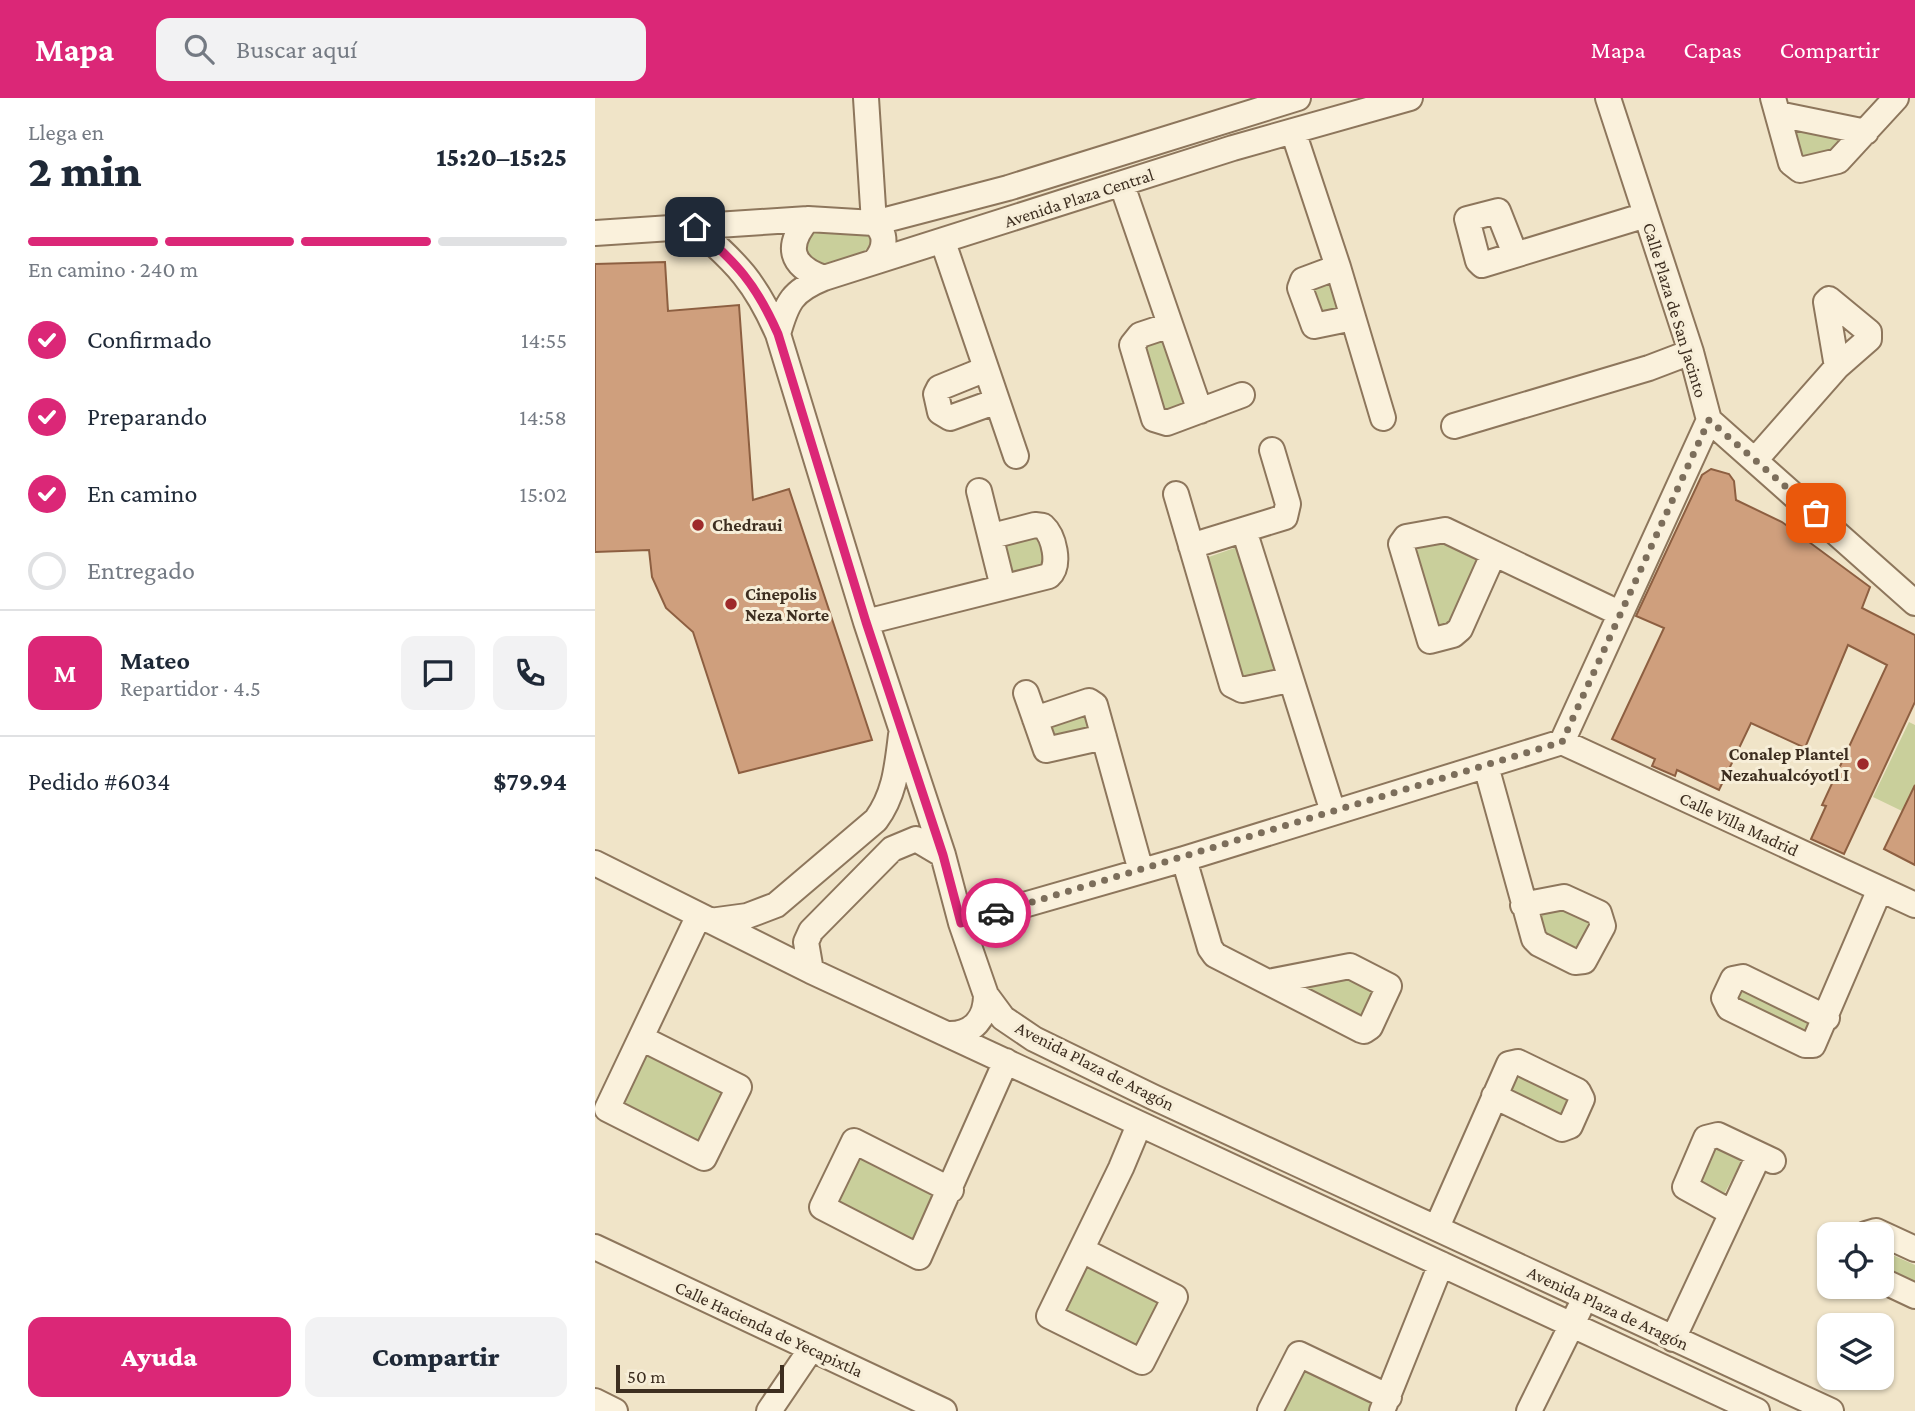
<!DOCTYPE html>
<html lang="es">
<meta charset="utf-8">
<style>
body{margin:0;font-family:"Crimson Pro",serif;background:#f2f2f3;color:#1f2937;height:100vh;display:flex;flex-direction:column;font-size:26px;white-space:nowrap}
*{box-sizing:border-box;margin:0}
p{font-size:23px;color:#747a83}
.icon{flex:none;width:38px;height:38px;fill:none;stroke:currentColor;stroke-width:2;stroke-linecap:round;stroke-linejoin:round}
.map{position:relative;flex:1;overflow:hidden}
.sheet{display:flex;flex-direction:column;background:#fff;width:595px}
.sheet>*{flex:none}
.tools{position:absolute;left:1222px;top:1124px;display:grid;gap:14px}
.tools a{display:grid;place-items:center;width:77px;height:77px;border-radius:14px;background:#fff;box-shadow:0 2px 5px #0004;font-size:35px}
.scale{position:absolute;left:21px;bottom:18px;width:168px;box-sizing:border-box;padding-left:7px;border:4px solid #3d2e20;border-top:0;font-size:19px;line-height:24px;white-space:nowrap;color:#3d2e20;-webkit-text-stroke:5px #f7eed8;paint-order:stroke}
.pin{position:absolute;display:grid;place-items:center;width:60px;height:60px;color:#fff;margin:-30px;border-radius:14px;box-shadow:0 4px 10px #0006}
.courier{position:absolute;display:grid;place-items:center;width:70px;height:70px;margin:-35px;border:5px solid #db2777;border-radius:50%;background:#fff;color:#222;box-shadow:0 2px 9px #0007}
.overview em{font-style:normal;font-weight:800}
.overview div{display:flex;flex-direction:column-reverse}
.overview{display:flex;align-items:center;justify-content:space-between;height:119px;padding:0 28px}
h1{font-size:46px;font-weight:800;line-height:52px}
.bar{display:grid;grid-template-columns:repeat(4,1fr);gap:10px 7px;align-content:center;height:84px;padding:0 28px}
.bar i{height:9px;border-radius:5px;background:#e0e1e3}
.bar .active{background:#db2777}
.bar p{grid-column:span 4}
.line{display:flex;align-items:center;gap:18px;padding:0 28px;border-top:2px solid #e0e1e3}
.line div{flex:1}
.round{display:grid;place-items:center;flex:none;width:74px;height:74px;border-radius:14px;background:#f2f2f3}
ol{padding:0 28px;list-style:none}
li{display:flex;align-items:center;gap:21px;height:77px}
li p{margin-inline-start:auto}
li .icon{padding:7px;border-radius:50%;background:#db2777;color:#fff;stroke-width:4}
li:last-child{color:#747a83}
li i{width:38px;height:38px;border:4px solid #e0e1e3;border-radius:50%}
.cta{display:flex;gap:14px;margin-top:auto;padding:14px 28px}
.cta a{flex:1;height:80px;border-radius:14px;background:#db2777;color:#fff;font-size:28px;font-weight:800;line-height:80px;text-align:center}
.cta a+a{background:#f2f2f3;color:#1f2937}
header{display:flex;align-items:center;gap:42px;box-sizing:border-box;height:98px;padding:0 35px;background:#db2777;color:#fff}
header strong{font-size:33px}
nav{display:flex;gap:38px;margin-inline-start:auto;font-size:24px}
.search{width:490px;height:63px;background:#f2f2f3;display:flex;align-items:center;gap:18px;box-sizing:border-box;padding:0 24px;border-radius:14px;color:#747a83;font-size:26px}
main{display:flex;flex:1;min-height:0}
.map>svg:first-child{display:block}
.green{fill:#c9cf9b}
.building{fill:#cf9f7d;stroke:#8d5f41;stroke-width:2}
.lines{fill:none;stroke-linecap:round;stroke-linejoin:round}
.minor-casing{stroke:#8d765c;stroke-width:28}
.minor{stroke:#faf1dc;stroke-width:24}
.done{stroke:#7c6e5b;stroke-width:7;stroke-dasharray:0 12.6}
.route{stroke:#db2777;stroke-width:9}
.poi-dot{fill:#9e2a2b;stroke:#f7eed8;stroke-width:2.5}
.labels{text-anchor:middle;stroke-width:6;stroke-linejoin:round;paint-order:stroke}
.street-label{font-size:18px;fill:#3d2e20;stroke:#f7eed8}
.poi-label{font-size:18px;font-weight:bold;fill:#3d2e20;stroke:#f7eed8;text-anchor:start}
</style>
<header>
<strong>Mapa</strong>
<div class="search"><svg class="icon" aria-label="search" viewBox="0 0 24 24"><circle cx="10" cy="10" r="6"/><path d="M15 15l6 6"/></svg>Buscar aquí</div>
<nav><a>Mapa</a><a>Capas</a><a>Compartir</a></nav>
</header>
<main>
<section class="sheet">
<div class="overview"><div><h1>2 min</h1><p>Llega en</p></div><em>15:20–15:25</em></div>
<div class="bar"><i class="active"></i><i class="active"></i><i class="active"></i><i></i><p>En camino · 240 m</p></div>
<ol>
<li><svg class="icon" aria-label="check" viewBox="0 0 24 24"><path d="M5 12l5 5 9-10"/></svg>Confirmado<p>14:55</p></li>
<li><svg class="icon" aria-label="check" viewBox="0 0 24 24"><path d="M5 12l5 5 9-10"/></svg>Preparando<p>14:58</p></li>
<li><svg class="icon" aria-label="check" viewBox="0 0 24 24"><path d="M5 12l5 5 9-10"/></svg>En camino<p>15:02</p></li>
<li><i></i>Entregado</li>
</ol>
<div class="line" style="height:126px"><b class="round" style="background:#db2777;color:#fff">M</b><div><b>Mateo</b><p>Repartidor · 4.5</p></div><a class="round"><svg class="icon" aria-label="chat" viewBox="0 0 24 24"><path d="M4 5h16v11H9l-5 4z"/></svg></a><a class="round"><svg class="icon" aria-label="phone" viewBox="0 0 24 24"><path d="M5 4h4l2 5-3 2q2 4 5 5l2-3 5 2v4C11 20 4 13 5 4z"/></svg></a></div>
<div class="line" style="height:91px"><div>Pedido #6034</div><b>$79.94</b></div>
<div class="cta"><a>Ayuda</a><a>Compartir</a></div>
</section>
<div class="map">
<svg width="1320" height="1313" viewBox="0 0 1320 1313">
<rect width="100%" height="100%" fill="#f0e4c8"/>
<path class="green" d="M 1195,25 L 1253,37 L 1232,56 L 1205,63 Z
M 221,132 L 274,134 L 276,147 L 267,155 L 225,168 L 209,157 L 210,141 Z
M 741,179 L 753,213 L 723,223 L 712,190 Z
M 570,237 L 593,304 L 564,314 L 542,247 Z
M 447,433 L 455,472 L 415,481 L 406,443 Z
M 848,441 L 888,459 L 861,528 L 842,533 L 822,453 L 824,447 Z
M 648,447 L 687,572 L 647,584 L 608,461 Z
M 490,618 L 495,622 L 493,630 L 456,641 L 453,631 Z
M 1314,624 L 1320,627 L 1320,687 L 1307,713 L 1278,699 Z
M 966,808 L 1000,826 L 985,857 L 946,837 L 939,814 Z
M 752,875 L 782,886 L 770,925 L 701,885 Z
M 1141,889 L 1215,925 L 1214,933 L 1209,934 L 1136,898 Z
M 50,955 L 130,996 L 105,1045 L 25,1005 Z
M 920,975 L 980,997 L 968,1025 L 913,999 Z
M 1121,1048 L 1143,1059 L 1146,1065 L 1128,1098 L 1101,1087 Z
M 265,1057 L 345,1097 L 321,1147 L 240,1107 Z
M 1286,1152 L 1320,1167 L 1320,1186 L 1286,1169 Z
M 489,1164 L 569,1204 L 545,1254 L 464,1214 Z
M 706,1263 L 786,1304 L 782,1313 L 681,1313 Z"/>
<path class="building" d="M 70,164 L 73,213 L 144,207 L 158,402 L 194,391 L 277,642 L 144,675 L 98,534 L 71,510 L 57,479 L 54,452 L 0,454 L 0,166 Z
M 1116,371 L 1134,376 L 1139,383 L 1141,402 L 1187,424 L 1275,489 L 1267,510 L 1320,537 L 1320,604 L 1249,756 L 1216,741 L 1231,708 L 1227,707 L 1292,567 L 1253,547 L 1210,650 L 1156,625 L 1124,692 L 1082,672 L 1080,678 L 1057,668 L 1060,661 L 1017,641 L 1069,530 L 1041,518 L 1107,377 Z
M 1320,687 L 1320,767 L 1289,751 Z"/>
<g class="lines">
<g class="minor-casing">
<path id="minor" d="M 271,0 L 279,125 C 292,135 291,150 280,163
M 1013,0 L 1096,254 L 1114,322 L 1320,505
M 1178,0 L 1196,65 L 1205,72 L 1243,63 L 1301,0
M 1183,16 L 1271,34
M 698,33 L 743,169 L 788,320
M 527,87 L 605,313
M 213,121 C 190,148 195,168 229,180
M 100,129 C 142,165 161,185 183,236 L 271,524 L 348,757 L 366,825 L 391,897 L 408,920 L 439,941 L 558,999 L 1236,1313
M 0,135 L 213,121 L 279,125 L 413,90 L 703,0
M 348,144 L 421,358
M 920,156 L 903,113 L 872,121 L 883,163 L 887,167 L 1051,117
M 743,169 L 708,182 L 705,190 L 719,228 L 758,220
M 575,227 L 545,237 L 537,247 L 559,321 L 572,325 L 647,297
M 183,236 C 192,204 197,193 229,180 L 638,50 L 815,0
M 391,271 L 344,290 L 341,296 L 345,314 L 355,320 L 402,303
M 859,328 L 1054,270 L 1096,254
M 1161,361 L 1242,269 L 1274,241 L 1274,234 L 1234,201 L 1231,204 L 1242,269
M 384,393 L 408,489
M 581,396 L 637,587 L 647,592 L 694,582
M 649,432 L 738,714
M 596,448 L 690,419 L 693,406 L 677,352
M 898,457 L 865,531 L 858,537 L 835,543 L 806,446 L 811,439 L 850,432 L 1024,515
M 271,524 L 454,478 C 466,467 459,438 448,428 L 440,427 L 397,438
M 431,595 L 451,652 L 509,639
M 440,621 L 494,603 L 500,607 L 546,773
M 967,644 L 1320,807
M 891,668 L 939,841 L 944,846 L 980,864 L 989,863 L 1008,828 L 1004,815 L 969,799 L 928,807
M 589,761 L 615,850 L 620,857 L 766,932 L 769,933 L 775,929 L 794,888 L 755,868 L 673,884
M 0,765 L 216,873 L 1162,1313
M 115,823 L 152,818 L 181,807 L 281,722 C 300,696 302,669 306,637
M 366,825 L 589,761 L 967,644 L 1114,322
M 216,873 L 211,844 L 216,833 L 297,751 L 321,741 L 348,757
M 1232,920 L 1148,879 L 1138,881 L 1129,900 L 1134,910 L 1210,947 L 1218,947 L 1285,791
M 355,936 C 378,936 391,920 391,897
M 46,940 L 144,989 L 109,1060 L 12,1011 L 104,817
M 356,1092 L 259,1043 L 227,1109 L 324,1159 L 411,963
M 1137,1115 L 1090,1089 L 1111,1040 L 1123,1037 L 1178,1063
M 842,1129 L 914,966 L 923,964 L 983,993 L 987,1001 L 975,1028 L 967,1031 L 899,998
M 1271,1136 L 1281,1133 L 1320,1151
M 0,1149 L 349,1313
M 487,1152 L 580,1199 L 547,1264 L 454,1218 L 526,1070 L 544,1027
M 1286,1182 L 1320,1198
M 1078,1241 L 1164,1057
M 0,1303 L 20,1313
M 174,1313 L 216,1251
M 675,1313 L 704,1256 L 794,1299
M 787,1313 L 846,1166
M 934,1313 L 984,1212"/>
</g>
<use href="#minor" class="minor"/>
</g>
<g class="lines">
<path class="done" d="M 401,815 L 967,644 L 1114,322 L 1221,415"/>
<path class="route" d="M 100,129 C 142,165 161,186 183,236 L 271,524 L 348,757 L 366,825 L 401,815"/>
</g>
<g class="poi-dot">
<circle cx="103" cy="427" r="7"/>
<circle cx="136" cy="506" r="7"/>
<circle cx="1268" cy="666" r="7"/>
</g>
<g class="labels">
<g class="street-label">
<text transform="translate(484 100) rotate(-18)" y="6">Avenida Plaza Central</text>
<text transform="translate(1080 212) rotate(73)" y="6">Calle Plaza de San Jacinto</text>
<text transform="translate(1144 726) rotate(25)" y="6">Calle Villa Madrid</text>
<text transform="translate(500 968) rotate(27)" y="6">Avenida Plaza de Aragón</text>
<text transform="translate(1013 1210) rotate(25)" y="6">Avenida Plaza de Aragón</text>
<text transform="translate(174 1231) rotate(25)" y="6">Calle Hacienda de Yecapixtla</text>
</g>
<g class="poi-label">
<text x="117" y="433">Chedraui</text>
<text x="150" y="502">Cinepolis<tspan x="150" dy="21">Neza Norte</tspan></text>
<text x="1254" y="662" text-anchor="end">Conalep Plantel<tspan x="1254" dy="21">Nezahualcóyotl I</tspan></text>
</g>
</g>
</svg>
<div class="tools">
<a><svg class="icon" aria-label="locate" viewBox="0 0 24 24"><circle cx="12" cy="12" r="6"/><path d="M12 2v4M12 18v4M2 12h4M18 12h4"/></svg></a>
<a><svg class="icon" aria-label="layers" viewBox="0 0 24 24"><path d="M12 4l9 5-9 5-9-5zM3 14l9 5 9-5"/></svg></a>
</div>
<div class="scale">50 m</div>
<div class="pin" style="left:1221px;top:415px;background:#ea580c"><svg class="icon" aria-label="bag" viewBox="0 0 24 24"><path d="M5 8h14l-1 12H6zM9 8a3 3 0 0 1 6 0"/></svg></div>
<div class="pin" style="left:100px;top:129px;background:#1f2937"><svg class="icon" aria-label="home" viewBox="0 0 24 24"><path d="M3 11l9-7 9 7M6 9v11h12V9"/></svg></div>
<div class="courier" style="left:401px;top:815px"><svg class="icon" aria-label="car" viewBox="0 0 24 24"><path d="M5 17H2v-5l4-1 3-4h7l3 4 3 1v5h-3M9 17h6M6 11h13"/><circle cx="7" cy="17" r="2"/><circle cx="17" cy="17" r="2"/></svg></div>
</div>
</main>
